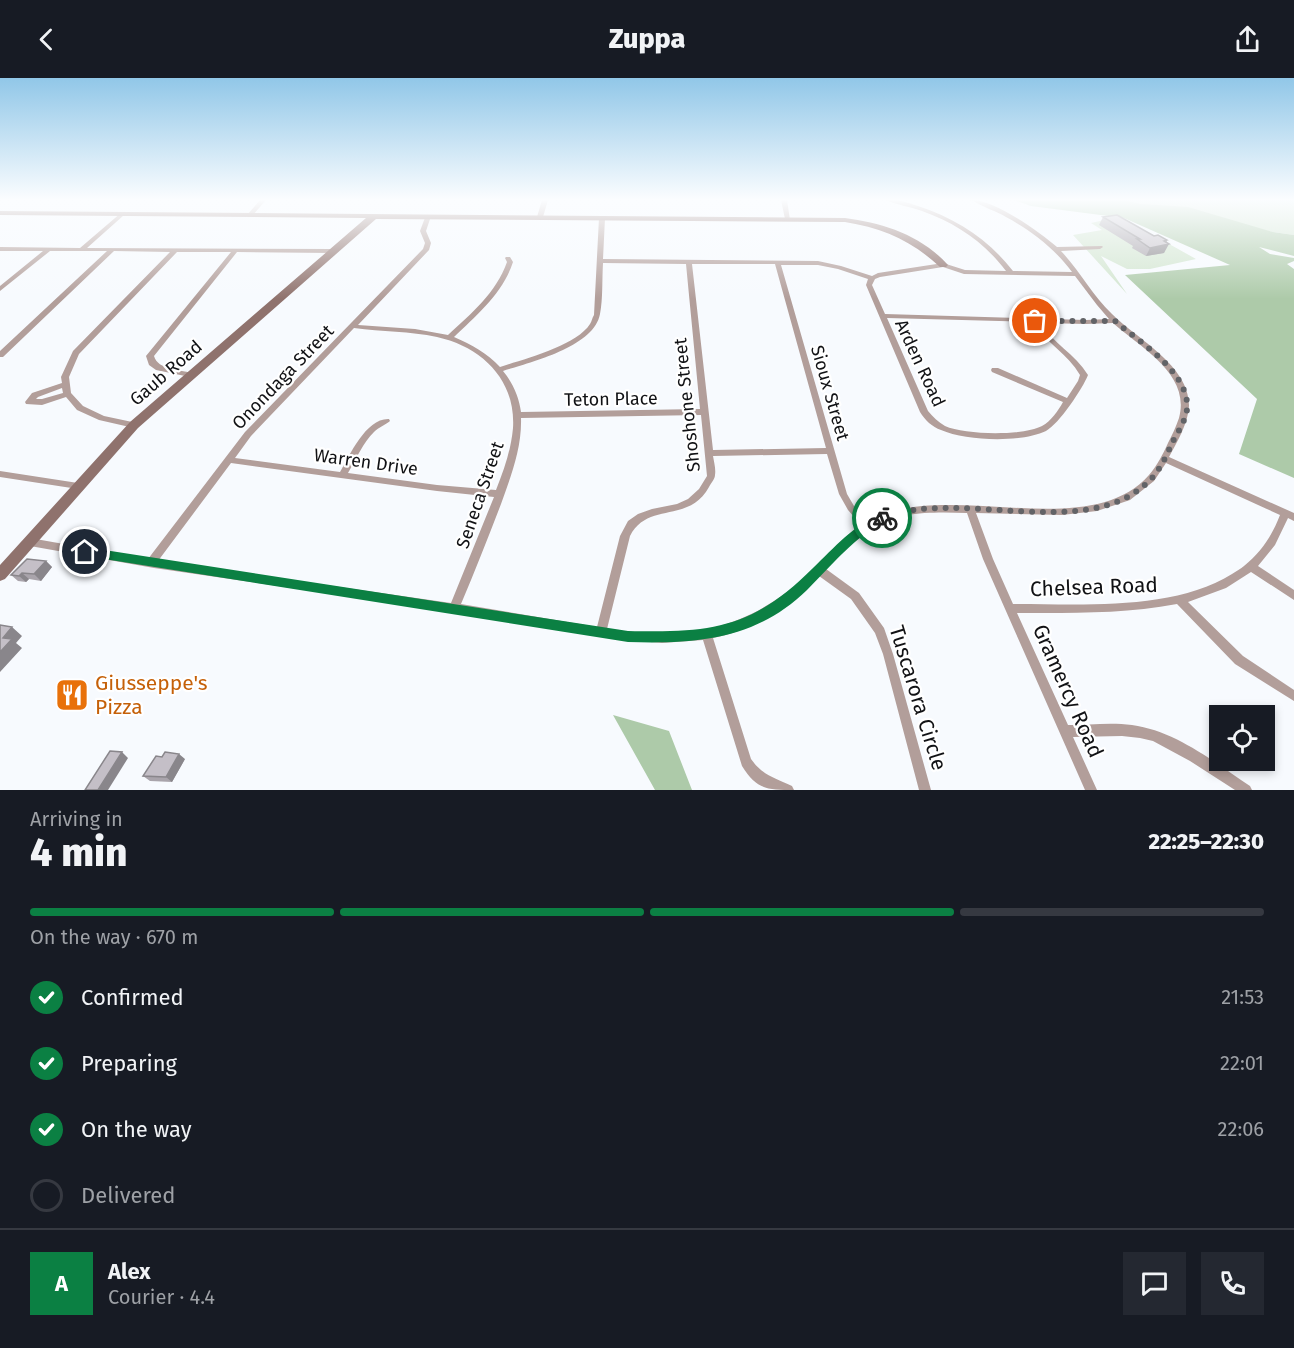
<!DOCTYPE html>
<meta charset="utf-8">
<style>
body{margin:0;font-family:"Fira Sans",sans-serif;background:#242831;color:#f1f3f6;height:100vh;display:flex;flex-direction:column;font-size:22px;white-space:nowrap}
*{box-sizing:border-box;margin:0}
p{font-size:20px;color:#9ea1a6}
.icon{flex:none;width:33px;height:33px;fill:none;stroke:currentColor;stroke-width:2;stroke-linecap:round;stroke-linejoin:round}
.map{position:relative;height:712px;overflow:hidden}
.drawer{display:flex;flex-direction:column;background:#171b24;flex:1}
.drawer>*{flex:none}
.buttons{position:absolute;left:1209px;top:627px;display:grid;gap:12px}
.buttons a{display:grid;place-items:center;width:66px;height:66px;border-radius:0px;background:#171b24;box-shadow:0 3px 9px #0003;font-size:30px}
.pin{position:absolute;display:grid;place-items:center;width:51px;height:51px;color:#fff;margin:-26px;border:3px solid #fff;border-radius:50%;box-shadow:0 2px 6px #0007}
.courier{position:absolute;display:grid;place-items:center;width:60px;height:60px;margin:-30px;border:4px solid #0b8043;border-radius:50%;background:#fff;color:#222;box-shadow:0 2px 8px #0007}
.head em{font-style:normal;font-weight:800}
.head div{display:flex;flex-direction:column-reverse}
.head{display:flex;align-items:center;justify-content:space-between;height:102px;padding:0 30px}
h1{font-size:39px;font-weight:800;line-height:45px}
.bar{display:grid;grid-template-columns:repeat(4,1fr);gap:9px 6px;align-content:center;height:72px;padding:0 30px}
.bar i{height:8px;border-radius:4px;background:#363941}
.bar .selected{background:#0b8043}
.bar p{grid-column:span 4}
.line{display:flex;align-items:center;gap:15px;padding:0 30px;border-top:2px solid #363941}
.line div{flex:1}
.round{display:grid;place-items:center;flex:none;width:63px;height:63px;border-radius:0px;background:#242831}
ol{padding:0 30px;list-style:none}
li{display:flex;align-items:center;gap:18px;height:66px}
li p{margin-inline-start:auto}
li .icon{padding:6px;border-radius:50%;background:#0b8043;color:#fff;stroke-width:4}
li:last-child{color:#9ea1a6}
li i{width:33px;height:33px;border:3px solid #363941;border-radius:50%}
header{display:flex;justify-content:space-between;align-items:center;height:78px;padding:0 30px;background:#171b24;font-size:27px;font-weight:800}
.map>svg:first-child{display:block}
.green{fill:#d2e5cf}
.forest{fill:#adcaa9}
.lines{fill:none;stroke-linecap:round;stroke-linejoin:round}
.street{fill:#b29e9a;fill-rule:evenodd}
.secondary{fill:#8f726d;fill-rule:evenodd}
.wall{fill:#a9a4ab}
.shaded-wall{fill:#89868b}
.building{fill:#c4bfc7;stroke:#89868b;stroke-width:1.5}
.route{fill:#0b8043}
.done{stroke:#626367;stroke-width:6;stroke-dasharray:0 10.8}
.labels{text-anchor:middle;stroke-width:4.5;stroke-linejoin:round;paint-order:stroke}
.street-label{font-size:18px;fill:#111215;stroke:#fff}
.near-street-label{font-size:21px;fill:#111215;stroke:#fff}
.near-food-label{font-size:21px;fill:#c56008;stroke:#fff;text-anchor:start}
</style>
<header><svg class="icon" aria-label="back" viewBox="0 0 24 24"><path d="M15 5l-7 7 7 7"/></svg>Zuppa<svg class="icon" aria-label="share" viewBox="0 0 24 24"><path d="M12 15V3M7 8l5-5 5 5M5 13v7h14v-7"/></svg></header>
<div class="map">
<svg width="1294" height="712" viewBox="0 0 1294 712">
<rect width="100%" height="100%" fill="#f7fafe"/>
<path class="green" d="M 1124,122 L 1294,122 L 1294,157 L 1273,154 Z
M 1109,141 L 1162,162 L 1196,181 L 1150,191 L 1127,191 L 1101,178 L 1127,216 L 1073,157 L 1102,152 L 1091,145 Z"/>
<path class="forest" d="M 1014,122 L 1124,122 L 1142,126 L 1188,129 L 1273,154 L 1294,157 L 1294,178 L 1259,169 L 1270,176 L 1294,180 L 1294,183 L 1287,186 L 1294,191 L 1294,400 L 1239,376 L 1257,321 L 1125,197 L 1230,187 L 1124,140 L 1031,128 Z
M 613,637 L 669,653 L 692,712 L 655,712 Z"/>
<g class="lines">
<path class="street" d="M 260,122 L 266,122 L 252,138 L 248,138 L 248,136 Z
M 542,122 L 548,122 L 543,139 L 540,141 L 537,139 Z
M 781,122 L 787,122 L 790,142 L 785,141 Z
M 886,122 C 897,121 908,125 918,128 C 957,141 988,161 1013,193 L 1072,194 C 1055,171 1032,153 1006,139 C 996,133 982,129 972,122 C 995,122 1040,154 1057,169 L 1102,168 L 1103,169 L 1100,171 L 1061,173 C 1080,193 1092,217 1112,236 C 1137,261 1190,288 1189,328 C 1188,346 1177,364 1169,379 L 1294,435 L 1294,443 L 1288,440 L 1275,467 L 1258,488 L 1294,512 L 1294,522 L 1251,494 L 1226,510 L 1188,524 L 1243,578 L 1294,612 L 1294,623 L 1235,586 L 1177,526 C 1124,536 1071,535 1017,535 L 1068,647 C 1089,647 1111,644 1132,647 C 1176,653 1214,684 1250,708 L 1252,712 L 1235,712 L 1190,683 L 1153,663 L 1140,660 L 1122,658 L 1073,659 L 1097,712 L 1085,712 L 983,481 L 967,435 C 935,434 898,433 871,450 C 854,461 840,477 826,491 L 859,515 L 884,550 L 893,576 L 931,712 L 919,712 L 883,576 L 875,555 L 851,521 L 819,498 C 790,527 755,552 713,560 L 751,681 C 763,698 775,700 792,708 L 794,712 C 768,712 757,712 742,688 L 703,562 L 662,565 L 615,561 L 456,534 L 154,490 L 30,468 L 27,467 L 25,464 L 27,461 L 30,460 L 148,481 L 245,354 L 423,171 L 425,165 L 420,153 L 426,137 L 431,138 L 426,153 L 431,165 L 429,172 L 358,247 L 415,251 L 448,257 C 471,236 496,215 507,184 L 505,180 L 506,179 L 510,179 L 513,184 C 503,215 477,237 454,259 C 472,267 487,275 500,289 C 524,281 576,268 590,246 C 592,243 592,240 594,237 L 599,140 L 602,138 L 605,140 L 603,181 L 818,183 L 841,188 L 872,198 L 878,195 L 943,185 L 965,192 L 1006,193 C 984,164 956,145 922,133 C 911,129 897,127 886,122 ZM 603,185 L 686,186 L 700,331 L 521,334 C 519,319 513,305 503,293 C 531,284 594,269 600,236 C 603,221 602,201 603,185 ZM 692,186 L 775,186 L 826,370 L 713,372 ZM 781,187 L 818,187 L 838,191 L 868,201 L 866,207 L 920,334 C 925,342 932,349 941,352 C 966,363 1021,365 1046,353 C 1059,346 1083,310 1088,297 C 1075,276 1053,265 1040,245 L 1086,246 L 1113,245 C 1141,270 1191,296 1179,340 C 1176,349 1172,357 1168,365 C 1163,376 1157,388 1149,397 C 1087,467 946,399 868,443 L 854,428 L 847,416 ZM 943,189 L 964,196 L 1075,198 L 1097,227 L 1109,241 L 1086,242 L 885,236 L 872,207 L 875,201 L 880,199 ZM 887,240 L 1033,244 C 1046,265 1068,276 1080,297 L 1078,303 L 1067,320 L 998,290 L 992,290 L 991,292 L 992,294 L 1063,324 C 1058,333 1051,343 1042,348 C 1023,358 965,357 945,348 C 938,344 933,339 928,333 ZM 354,250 C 382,254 410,253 437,259 C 482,269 516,302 513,350 C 511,372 504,392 496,412 L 437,407 L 348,395 C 356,381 363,365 374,354 C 379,349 385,347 390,343 L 389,341 C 366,340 350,377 340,394 L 235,380 L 251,358 ZM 701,337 L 707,398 L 699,411 L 688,421 L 677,426 L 652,431 L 638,436 L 628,443 L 620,458 L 597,549 L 461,526 C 475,493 488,460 501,426 C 511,398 522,370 521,340 ZM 827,376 L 839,416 L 848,432 L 861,447 C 839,462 823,483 804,500 C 743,554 685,562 607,551 L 630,458 C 648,423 689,446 709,409 C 711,405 715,401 715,397 C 716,391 714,384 713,378 ZM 231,385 L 437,413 L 494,419 L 451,525 L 158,483 ZM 1166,385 L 1280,437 C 1272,458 1261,474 1244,488 C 1241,491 1236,493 1232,496 C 1173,533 1081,526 1013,526 L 993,481 L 976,435 L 1062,437 L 1097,433 L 1130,422 L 1154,403 Z
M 122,134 L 124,135 L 124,137 L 87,170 L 333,171 L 336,173 L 333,175 L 237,174 L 154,278 C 158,292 180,292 193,295 L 194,297 L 190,299 L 156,292 L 149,287 L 146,278 L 231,174 L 177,174 L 79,276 L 69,299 L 71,315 L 83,328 L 104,338 L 137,345 L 138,347 L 137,349 L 134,350 L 99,342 L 77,332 L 66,319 L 42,327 L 26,326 L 25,324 L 32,315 L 62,305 L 61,299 L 73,273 L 170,174 L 114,173 L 3,279 L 0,279 L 0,273 L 107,173 L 50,173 L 0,213 L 0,208 L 43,173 L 0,173 L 0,169 L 80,170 ZM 62,310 L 63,315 L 42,321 L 36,321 L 38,319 Z
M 0,393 L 78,405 L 81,406 L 82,408 L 81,410 L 78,411 L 0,399 Z"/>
<path class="secondary" d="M 0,133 L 845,140 C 883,145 921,157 948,187 L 946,189 L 940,189 C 912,163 883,150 845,144 L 376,141 L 138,350 L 5,501 L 0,503 L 0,487 L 130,344 L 366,140 L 0,137 Z"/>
</g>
<path class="wall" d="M 1103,139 L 1167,162 L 1164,175 L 1146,178 L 1132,170 L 1133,168 L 1099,147 Z
M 46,483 L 52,489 L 41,503 L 29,501 L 26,504 L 18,503 L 11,497 Z
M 185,681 L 172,704 L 150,703 L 143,698 Z"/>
<path class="shaded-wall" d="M 1167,162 L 1165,167 L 1169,166 L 1164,175 L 1146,178 L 1150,170 Z
M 46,483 L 52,489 L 41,503 L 34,496 Z
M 22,495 L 29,501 L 26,504 L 19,498 Z
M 12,549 L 22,558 L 16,565 L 22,570 L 0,594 L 0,574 L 3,560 Z
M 122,674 L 128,680 L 108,712 L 98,712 Z
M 179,676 L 185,681 L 172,704 L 166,699 Z"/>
<path class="building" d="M 1117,137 L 1154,158 L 1158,157 L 1167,162 L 1164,163 L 1169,166 L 1150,170 L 1137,161 L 1140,161 L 1103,139 Z
M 27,481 L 46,483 L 34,496 L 22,495 L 19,498 L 11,497 Z
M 0,547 L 12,549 L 3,560 L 12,561 L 0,574 Z
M 110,673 L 122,674 L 98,712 L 85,712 Z
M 165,674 L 179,676 L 166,699 L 143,698 L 156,678 L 162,679 Z"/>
<linearGradient id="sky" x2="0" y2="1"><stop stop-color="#91c7e8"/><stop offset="0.55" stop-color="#fbfdff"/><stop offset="1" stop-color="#fbfdff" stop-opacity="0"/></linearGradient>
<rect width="1294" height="221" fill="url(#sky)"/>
<path class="route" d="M 882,436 L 886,437 L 886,443 C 854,459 832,487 807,512 C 756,562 695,566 628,564 L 85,478 L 79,474 L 85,469 L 628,553 C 711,555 752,551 813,490 C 834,470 854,446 882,436 Z"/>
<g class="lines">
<path class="done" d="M 882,440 C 959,409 1085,465 1148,404 C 1159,394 1166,379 1172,365 C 1177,356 1183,346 1186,337 C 1196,298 1139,264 1115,243 L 1035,243"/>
</g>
<defs>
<g id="restaurant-square" transform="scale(1.725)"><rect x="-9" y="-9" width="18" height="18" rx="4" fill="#e8710a" stroke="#fff"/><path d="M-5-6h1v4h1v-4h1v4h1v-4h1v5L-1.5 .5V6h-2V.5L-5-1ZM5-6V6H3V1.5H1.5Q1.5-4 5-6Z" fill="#fff"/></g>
</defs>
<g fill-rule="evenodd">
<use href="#restaurant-square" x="72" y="617"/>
</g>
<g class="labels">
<g class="street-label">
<text transform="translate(920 285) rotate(65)" y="6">Arden Road</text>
<text transform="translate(166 295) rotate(-41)" y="6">Gaub Road</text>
<text transform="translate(283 299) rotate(-46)" y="6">Onondaga Street</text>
<text transform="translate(830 315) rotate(74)" y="6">Sioux Street</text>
<text transform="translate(611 321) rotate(-1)" y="6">Teton Place</text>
<text transform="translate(687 327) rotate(-96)" y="6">Shoshone Street</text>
<text transform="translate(366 384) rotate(8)" y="6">Warren Drive</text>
<text transform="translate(480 417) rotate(-71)" y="6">Seneca Street</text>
</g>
<g class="near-street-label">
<text transform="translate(1094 509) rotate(-2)" y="7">Chelsea Road</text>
<text transform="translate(1068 613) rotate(66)" y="7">Gramercy Road</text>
<text transform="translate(918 620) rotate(73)" y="7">Tuscarora Circle</text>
</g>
<g class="near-food-label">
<text x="95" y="612">Giusseppe's<tspan x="95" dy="24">Pizza</tspan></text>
</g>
</g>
</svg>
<div class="buttons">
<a><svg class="icon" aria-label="locate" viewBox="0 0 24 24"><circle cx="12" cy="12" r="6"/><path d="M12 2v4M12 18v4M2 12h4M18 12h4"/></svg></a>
</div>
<div class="pin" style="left:1035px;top:243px;background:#ea580c"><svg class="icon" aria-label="bag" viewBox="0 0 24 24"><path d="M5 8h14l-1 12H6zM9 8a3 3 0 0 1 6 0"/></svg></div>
<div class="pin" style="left:85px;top:474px;background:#1f2937"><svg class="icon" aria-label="home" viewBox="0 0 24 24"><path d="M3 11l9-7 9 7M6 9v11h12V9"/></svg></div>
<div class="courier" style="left:882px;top:440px"><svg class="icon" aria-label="bike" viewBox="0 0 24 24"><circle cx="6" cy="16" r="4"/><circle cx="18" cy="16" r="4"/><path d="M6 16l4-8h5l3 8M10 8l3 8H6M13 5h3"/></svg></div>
</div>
<section class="drawer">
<div class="head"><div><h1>4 min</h1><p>Arriving in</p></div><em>22:25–22:30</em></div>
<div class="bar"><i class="selected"></i><i class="selected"></i><i class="selected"></i><i></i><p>On the way · 670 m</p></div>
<ol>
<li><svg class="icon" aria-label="check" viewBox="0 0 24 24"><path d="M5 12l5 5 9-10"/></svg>Confirmed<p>21:53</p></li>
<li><svg class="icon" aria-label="check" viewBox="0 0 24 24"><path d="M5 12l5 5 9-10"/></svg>Preparing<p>22:01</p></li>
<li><svg class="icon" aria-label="check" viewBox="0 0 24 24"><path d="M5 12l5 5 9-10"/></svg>On the way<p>22:06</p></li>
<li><i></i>Delivered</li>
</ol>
<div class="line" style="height:108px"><b class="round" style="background:#0b8043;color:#fff">A</b><div><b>Alex</b><p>Courier · 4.4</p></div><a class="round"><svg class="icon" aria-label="chat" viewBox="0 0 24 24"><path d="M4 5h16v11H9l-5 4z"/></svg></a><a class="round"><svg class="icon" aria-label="phone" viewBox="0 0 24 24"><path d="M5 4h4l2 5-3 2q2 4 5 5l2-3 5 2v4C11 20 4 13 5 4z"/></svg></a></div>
</section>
